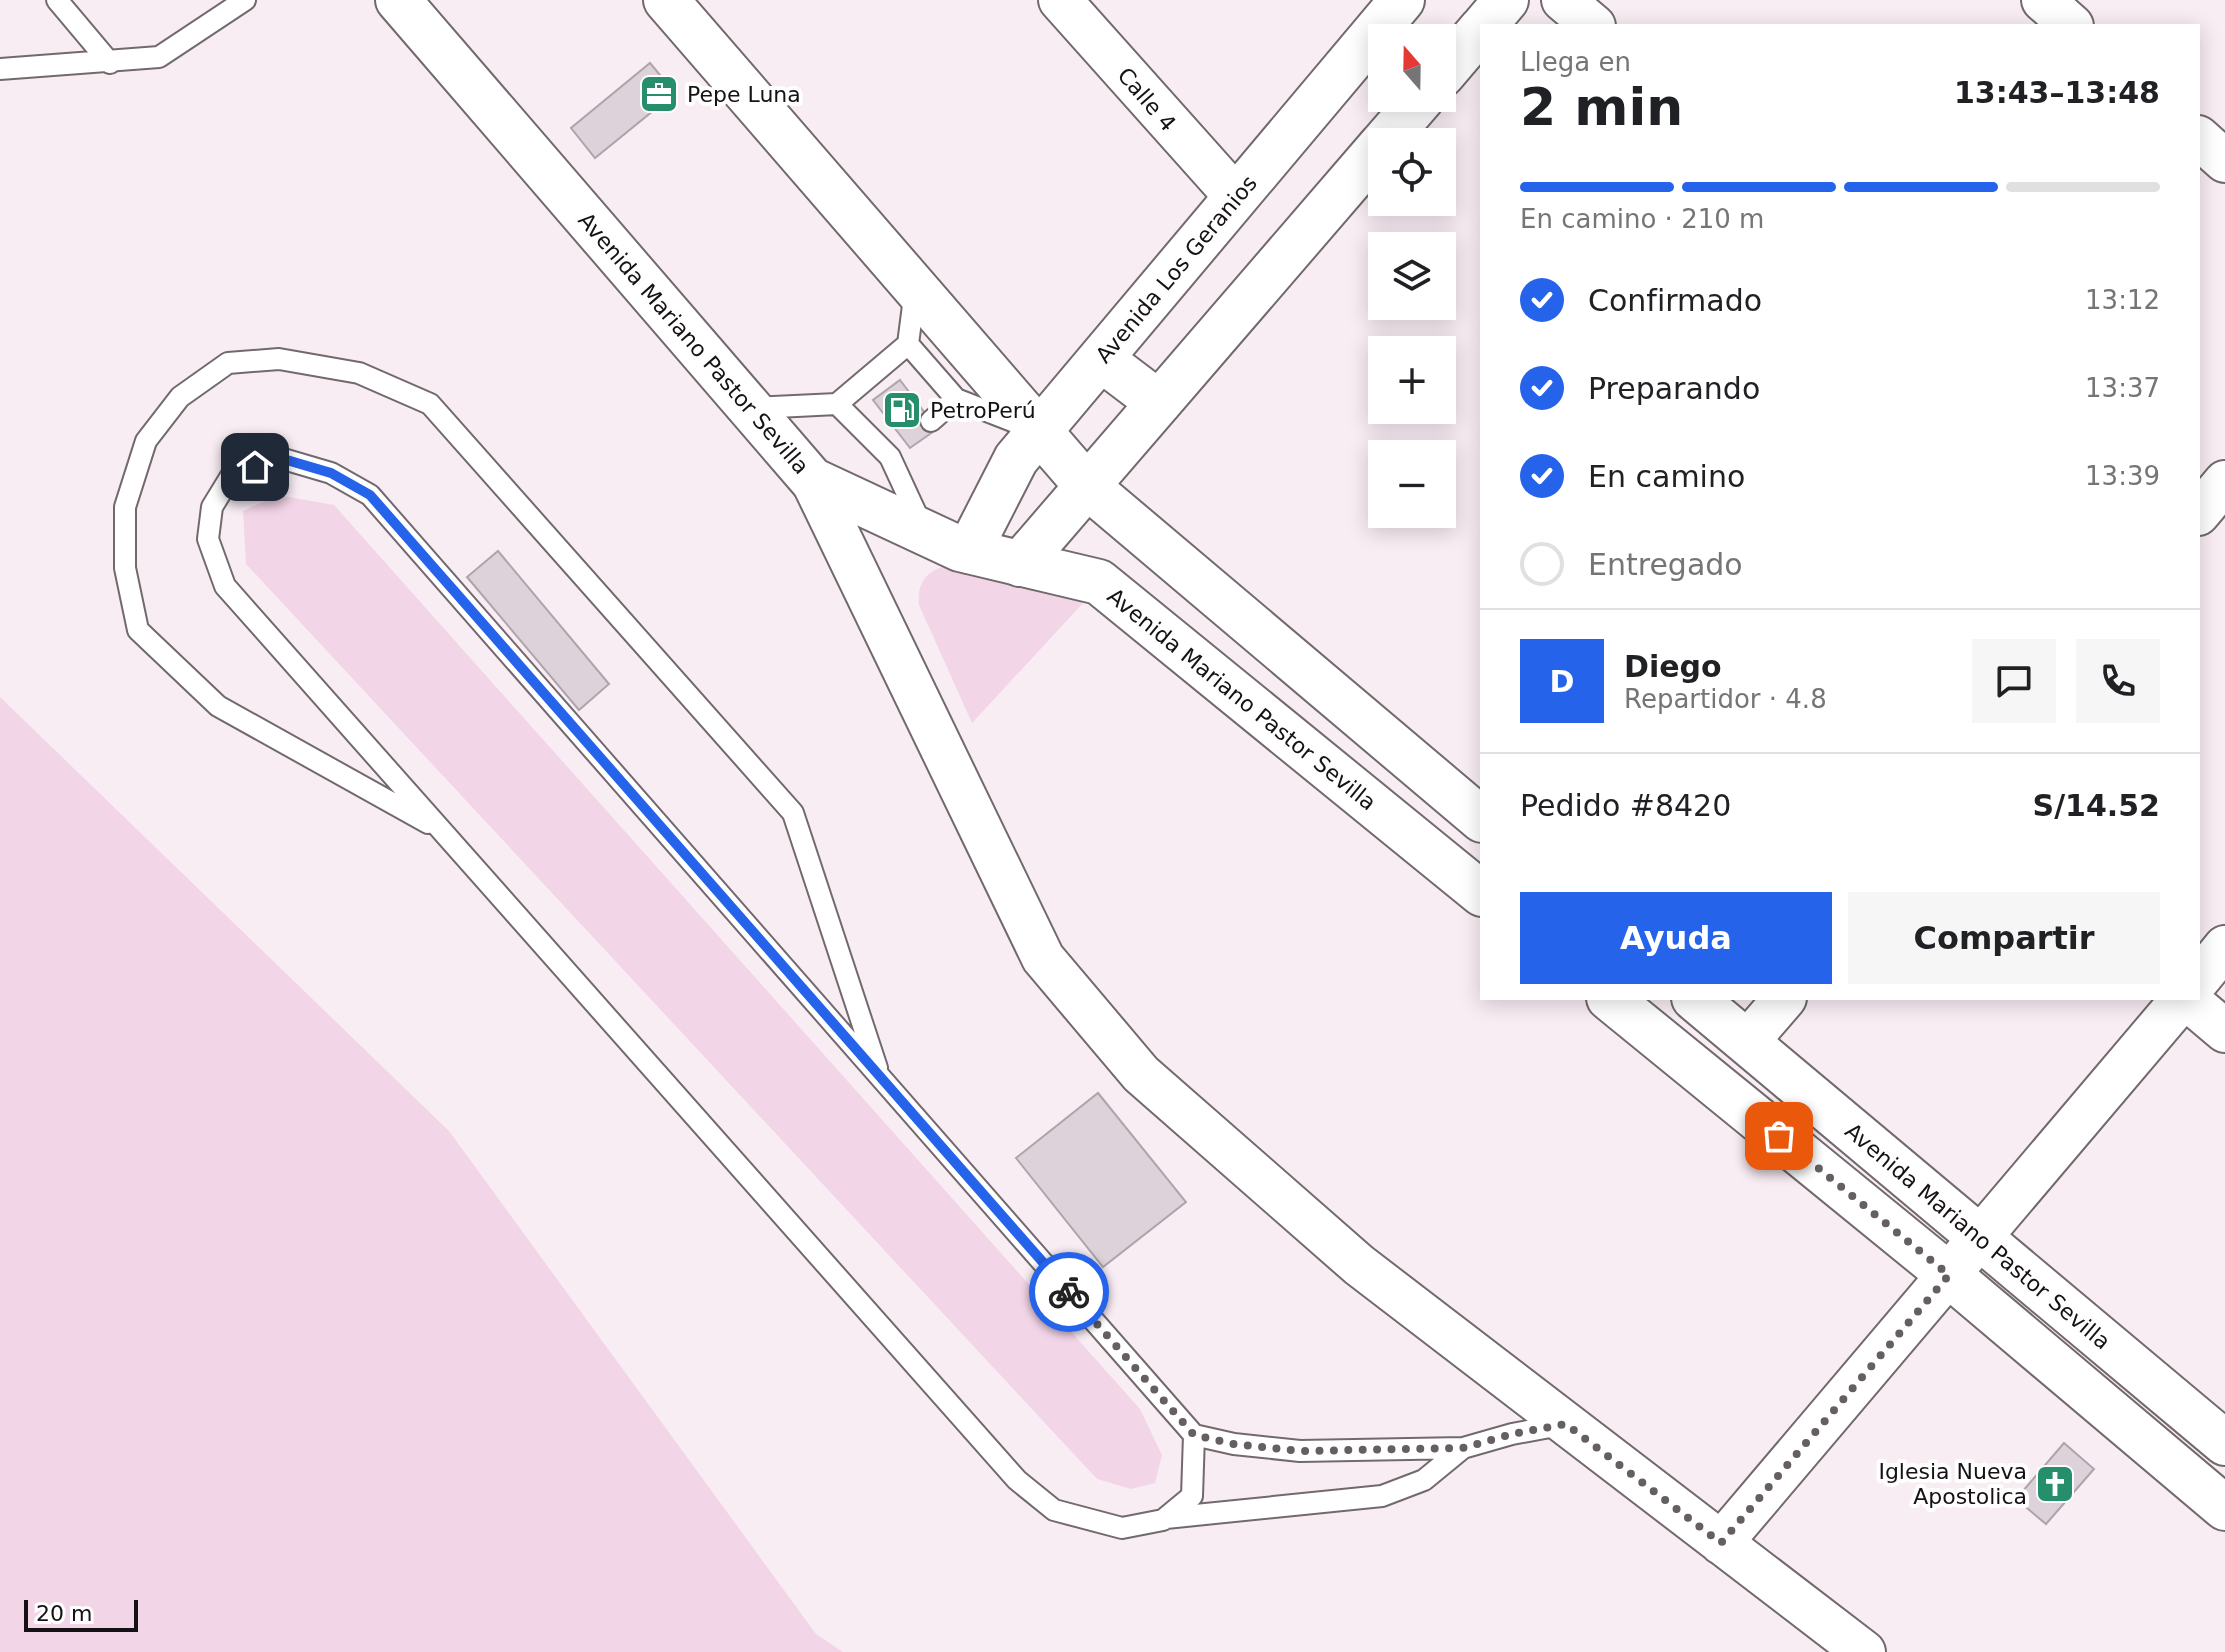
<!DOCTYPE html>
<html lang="es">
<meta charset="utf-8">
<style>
body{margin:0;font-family:"DejaVu Sans",sans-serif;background:#f6f6f6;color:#202124;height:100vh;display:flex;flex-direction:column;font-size:30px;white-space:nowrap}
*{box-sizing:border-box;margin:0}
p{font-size:26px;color:#757577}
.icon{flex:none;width:44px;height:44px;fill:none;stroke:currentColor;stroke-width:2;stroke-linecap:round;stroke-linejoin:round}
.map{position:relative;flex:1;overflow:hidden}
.sheet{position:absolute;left:1480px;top:24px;width:720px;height:976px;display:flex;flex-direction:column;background:#fff;border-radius:0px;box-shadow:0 4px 20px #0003}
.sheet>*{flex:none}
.needle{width:52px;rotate:340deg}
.buttons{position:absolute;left:1368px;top:24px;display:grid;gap:16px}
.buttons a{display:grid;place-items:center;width:88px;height:88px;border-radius:0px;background:#fff;box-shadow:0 4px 20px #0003;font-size:40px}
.scale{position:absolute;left:24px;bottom:20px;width:114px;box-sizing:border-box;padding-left:8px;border:4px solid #151114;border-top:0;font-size:22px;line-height:28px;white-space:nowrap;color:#151114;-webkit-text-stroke:6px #fefefe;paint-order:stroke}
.pin{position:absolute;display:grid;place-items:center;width:68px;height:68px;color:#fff;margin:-34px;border-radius:16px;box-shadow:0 4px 12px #0006}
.courier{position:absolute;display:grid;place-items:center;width:80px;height:80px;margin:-40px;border:6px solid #2563eb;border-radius:50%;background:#fff;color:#222;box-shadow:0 2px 10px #0007}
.headline em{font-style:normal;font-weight:600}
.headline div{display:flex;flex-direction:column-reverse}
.headline{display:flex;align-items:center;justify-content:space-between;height:136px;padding:0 40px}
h1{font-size:52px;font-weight:600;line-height:60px}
.bar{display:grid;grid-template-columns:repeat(4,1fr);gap:12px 8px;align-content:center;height:96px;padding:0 40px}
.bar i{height:10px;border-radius:6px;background:#e0e0e0}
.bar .on{background:#2563eb}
.bar p{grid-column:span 4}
.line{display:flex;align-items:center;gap:20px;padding:0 40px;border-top:2px solid #e0e0e0}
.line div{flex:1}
.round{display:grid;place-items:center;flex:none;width:84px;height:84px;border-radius:0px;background:#f6f6f6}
ol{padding:0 40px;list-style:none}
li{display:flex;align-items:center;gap:24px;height:88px}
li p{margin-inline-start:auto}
li .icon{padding:8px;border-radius:50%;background:#2563eb;color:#fff;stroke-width:4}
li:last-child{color:#757577}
li i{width:44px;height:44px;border:4px solid #e0e0e0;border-radius:50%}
.primary-button{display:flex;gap:16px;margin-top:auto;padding:16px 40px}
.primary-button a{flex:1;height:92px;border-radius:0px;background:#2563eb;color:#fff;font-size:32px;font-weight:600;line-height:92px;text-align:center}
.primary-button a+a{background:#f6f6f6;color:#202124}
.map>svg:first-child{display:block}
.green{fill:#f3d5e8}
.building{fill:#ddd2d9;stroke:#afa4ab;stroke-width:2}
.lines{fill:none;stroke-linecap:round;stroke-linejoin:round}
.service-casing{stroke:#72696e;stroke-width:24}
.minor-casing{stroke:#72696e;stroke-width:46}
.tertiary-casing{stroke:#72696e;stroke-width:48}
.secondary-casing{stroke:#72696e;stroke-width:48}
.service{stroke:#fff;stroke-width:20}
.minor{stroke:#fff;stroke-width:42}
.tertiary{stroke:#fff;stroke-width:44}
.secondary{stroke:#fff;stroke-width:44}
.done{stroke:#655e62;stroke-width:8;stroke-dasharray:0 14.4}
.route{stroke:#2563eb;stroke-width:10}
.labels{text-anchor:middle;stroke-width:8;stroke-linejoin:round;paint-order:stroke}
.poi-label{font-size:22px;fill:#151114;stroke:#fefefe;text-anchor:start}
.street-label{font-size:22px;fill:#151114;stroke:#fefefe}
</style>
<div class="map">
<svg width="2225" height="1652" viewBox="0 0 2225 1652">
<rect width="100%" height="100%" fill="#f9edf4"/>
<path class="green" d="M 278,495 L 334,505 L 1140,1409 L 1162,1455 L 1155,1483 L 1131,1489 L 1097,1479 L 246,564 L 243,511 Z
M 945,566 L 1085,601 L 972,723 L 919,605 C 917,584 925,572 945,566 Z
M 0,697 L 449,1131 L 816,1634 L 843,1652 L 0,1652 Z"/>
<path class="building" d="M 650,63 L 675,93 L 595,158 L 571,128 Z
M 900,380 L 937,429 L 910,448 L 873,400 Z
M 498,551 L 609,684 L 579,710 L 467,577 Z
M 1098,1093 L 1186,1202 L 1103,1267 L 1016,1158 Z
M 2064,1443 L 2094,1469 L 2046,1524 L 2016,1499 Z"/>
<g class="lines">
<g class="service-casing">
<path id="service" d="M 57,0 L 110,63
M 0,69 L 159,57 L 245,0
M 915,290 L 908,344 L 956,399 L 1020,424
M 837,404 L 908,344
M 754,408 L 837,404 L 890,457 L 921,524
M 931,421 L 956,399
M 280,458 L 331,473 L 370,495 L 1194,1435 L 1192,1496 L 1163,1520 L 1122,1528 L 1054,1510 L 1017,1480 L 225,586 L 208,539 L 212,507 L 231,476 Z
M 428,823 L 218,706 L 138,630 L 125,568 L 125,507 L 146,441 L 180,397 L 228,363 L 279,359 L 359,373 L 430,404 L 793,813 L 877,1068
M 1194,1435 L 1234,1444 L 1300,1451 L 1463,1448 L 1512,1434 L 1566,1424
M 1166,1518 L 1382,1496 L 1424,1480 L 1463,1448"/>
</g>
<g class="minor-casing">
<path id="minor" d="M 1060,0 L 1236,197
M 1563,0 L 1594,26
M 2043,0 L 2072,26
M 2198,137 L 2225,161
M 812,480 L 1043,958 L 1141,1074 L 1359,1265 L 1864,1652
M 2198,514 L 2225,482
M 2198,980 L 2225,947
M 2186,998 L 2225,1031
M 1747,1042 L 1785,998
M 1721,1543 L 2183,998"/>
</g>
<g class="tertiary-casing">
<path id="tertiary" d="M 1484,26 L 1506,0
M 1442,75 L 1482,28
M 1384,142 L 1422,98
M 1101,359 L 1159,403
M 969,551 L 1016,459 L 1402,0
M 1020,564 L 1382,144"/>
</g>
<g class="secondary-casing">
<path id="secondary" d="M 398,0 L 812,480 L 960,549 L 1099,582 L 1482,894
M 666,0 L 1087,486 L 1482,820
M 1609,998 L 1949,1275 L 2225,1508
M 1694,998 L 2225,1443"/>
</g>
<use href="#service" class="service"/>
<use href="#minor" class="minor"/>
<use href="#tertiary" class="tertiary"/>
<use href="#secondary" class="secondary"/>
</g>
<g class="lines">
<path class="done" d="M 1069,1292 L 1194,1435 L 1234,1444 L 1300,1451 L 1463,1448 L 1512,1434 L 1566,1424 L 1721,1543 L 1949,1275 L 1779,1136"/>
<path class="route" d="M 255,467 L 280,458 L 331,473 L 370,495 L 1069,1292"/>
</g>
<defs>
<g id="office-square" transform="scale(2)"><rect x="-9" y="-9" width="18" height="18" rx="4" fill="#268e6b" stroke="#fefefe"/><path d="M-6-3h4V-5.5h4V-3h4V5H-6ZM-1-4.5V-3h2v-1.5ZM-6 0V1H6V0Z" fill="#fff"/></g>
<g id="fuel-square" transform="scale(2)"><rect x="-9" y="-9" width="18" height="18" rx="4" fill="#268e6b" stroke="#fefefe"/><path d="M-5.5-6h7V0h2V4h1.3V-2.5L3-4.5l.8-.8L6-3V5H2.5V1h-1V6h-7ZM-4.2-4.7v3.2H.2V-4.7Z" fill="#fff"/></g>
<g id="church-square" transform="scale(2)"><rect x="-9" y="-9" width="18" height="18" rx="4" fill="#268e6b" stroke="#fefefe"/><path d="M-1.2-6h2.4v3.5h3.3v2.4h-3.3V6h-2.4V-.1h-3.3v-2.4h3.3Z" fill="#fff"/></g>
</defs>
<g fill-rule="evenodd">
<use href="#office-square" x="659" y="94"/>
<use href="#fuel-square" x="902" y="410"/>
<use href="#church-square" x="2055" y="1484"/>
</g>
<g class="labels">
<g class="poi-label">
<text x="687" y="102">Pepe Luna</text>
<text x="930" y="418">PetroPerú</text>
<text x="2027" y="1479" text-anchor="end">Iglesia Nueva<tspan x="2027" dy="25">Apostolica</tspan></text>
</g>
<g class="street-label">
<text transform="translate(1147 99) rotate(49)" y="8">Calle 4</text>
<text transform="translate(1176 269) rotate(-50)" y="8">Avenida Los Geranios</text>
<text transform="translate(694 343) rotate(49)" y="8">Avenida Mariano Pastor Sevilla</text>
<text transform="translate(1242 699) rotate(39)" y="8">Avenida Mariano Pastor Sevilla</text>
<text transform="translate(1978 1236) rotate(40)" y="8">Avenida Mariano Pastor Sevilla</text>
</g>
</g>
</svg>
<div class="buttons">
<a><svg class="needle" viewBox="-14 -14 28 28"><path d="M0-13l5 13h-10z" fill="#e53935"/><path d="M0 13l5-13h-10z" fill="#757577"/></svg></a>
<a><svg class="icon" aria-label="locate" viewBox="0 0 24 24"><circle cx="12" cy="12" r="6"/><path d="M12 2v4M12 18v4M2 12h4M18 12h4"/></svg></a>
<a><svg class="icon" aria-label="layers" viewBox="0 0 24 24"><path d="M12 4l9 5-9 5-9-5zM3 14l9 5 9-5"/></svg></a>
<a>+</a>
<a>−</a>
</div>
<div class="scale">20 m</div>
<div class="pin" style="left:1779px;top:1136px;background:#ea580c"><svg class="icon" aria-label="bag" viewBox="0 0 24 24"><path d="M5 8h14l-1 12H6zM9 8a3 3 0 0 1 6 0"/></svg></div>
<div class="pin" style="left:255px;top:467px;background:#1f2937"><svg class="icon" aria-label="home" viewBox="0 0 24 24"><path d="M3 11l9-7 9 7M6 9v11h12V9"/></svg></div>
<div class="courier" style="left:1069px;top:1292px"><svg class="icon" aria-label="bike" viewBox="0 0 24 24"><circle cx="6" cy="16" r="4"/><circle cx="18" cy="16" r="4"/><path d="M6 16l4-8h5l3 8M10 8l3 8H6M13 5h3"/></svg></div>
<section class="sheet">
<div class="headline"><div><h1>2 min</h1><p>Llega en</p></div><em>13:43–13:48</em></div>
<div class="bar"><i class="on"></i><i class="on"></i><i class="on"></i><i></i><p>En camino · 210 m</p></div>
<ol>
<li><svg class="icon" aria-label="check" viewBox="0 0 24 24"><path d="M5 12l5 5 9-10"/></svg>Confirmado<p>13:12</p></li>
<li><svg class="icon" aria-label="check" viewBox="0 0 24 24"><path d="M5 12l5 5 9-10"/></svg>Preparando<p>13:37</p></li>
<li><svg class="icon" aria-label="check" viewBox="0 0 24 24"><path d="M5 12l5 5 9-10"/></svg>En camino<p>13:39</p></li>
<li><i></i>Entregado</li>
</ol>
<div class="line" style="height:144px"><b class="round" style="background:#2563eb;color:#fff">D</b><div><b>Diego</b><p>Repartidor · 4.8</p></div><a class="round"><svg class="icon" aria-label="chat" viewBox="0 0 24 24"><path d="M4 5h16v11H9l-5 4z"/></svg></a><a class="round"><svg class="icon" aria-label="phone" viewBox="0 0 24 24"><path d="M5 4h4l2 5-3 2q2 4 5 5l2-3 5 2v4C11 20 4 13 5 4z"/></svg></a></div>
<div class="line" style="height:104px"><div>Pedido #8420</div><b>S/14.52</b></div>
<div class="primary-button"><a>Ayuda</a><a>Compartir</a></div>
</section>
</div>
